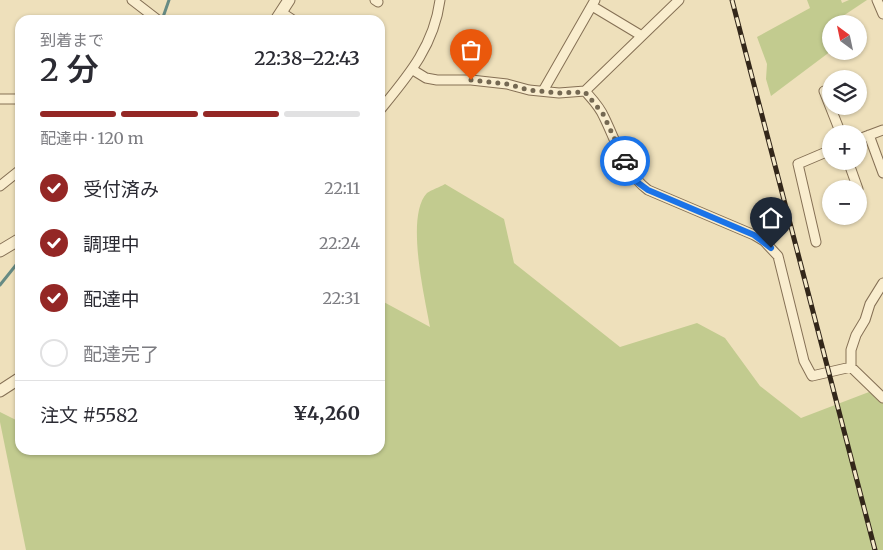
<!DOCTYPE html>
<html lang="ja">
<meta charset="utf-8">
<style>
body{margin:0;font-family:Merriweather,"Noto Sans JP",serif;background:#f7f7f7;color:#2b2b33;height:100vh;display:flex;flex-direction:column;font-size:19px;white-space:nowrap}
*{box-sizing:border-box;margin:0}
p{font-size:16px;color:#7c7c81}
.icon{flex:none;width:28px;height:28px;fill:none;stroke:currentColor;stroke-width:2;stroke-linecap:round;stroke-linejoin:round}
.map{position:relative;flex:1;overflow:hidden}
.drawer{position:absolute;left:15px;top:15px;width:370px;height:440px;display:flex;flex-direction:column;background:#fff;border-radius:15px;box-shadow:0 1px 4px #0004}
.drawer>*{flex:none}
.needle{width:32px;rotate:327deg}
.buttons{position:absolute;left:822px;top:15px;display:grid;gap:10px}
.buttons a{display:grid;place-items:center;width:45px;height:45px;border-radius:50%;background:#fff;box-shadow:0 1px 4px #0004;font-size:25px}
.pin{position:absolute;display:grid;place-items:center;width:42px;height:42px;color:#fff;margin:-51px -21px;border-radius:50% 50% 50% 0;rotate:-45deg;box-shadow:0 0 5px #0007}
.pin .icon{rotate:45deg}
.courier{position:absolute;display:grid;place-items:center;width:50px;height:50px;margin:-25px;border:4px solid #1a73e8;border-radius:50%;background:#fff;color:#222;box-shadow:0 1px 6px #0007}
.overview em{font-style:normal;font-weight:600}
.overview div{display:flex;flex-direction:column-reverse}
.overview{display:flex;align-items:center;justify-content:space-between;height:85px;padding:0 25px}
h1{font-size:32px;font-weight:600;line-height:38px}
.bar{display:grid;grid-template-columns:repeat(4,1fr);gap:8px 5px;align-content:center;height:60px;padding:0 25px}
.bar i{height:6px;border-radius:4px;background:#e1e1e2}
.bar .on{background:#942725}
.bar p{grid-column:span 4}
.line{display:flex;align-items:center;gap:12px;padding:0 25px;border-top:1px solid #e1e1e2}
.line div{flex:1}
ol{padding:0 25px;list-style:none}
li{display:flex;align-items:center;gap:15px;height:55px}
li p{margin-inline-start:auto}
li .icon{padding:5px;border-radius:50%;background:#942725;color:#fff;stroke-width:4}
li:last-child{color:#7c7c81}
li i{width:28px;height:28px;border:2px solid #e1e1e2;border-radius:50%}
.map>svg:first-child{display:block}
.green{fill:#c2cb8f}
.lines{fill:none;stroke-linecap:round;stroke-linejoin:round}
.stream{stroke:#678b84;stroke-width:3}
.minor-casing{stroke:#857055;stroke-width:11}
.tertiary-casing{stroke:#857055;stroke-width:13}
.minor{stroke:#f9edce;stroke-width:9}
.tertiary{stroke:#f9edce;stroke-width:11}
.rail-casing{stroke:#33271a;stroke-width:5}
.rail{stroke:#f5eaca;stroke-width:3;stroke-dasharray:9;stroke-linecap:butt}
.done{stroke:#746852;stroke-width:5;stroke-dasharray:0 9}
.route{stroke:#1a73e8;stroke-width:6}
</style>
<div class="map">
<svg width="883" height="550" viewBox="0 0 883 550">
<rect width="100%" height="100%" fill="#eee0bb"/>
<path class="green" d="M 807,0 L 841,0 L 842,3 L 849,0 L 867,0 L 831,24 L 824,31 L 831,43 L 831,51 L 771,96 L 766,79 L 767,64 L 757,37 L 810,8 Z
M 445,184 L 504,219 L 514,263 L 620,347 L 697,323 L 725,338 L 760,386 L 801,418 L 869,392 L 883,402 L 883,550 L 26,550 L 0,422 L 0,412 L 20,422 L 20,450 L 380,450 L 380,300 L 430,327 C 425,298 405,216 427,193 C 431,190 440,187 445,184 Z"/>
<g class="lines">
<path class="stream" d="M 162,20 L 169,0
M 0,285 L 20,260"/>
<g class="minor-casing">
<path id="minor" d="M 132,0 L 158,20
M 375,0 L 378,2
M 877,0 L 883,14
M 592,6 L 642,36
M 281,12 L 293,20
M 413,70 L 426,78 L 437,80 L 471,80 L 507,84 L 529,90 L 559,93 L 585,91 C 592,99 600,107 604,117 C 617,143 624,172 648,190 L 754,235 L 764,241 L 778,256 L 804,361 L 812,376 L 851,367
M 543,91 L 595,0
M 585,91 L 679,0
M 824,91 L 841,134
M 0,99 L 20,99
M 380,110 C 408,76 434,46 440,0
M 869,135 L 883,173
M 859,139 L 883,130
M 848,161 L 858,189
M 0,186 L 20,170
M 816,242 L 798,164 L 831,150
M 883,283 L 870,304 L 865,320 L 856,335 L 851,350 L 851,367 L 883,398"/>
</g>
<g class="tertiary-casing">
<path id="tertiary" d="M 276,20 L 289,0
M 0,251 L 20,239
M 0,391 L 20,378"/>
</g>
<use href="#minor" class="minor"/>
<use href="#tertiary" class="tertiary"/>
<g class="rail-casing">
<path id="rail" d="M 732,0 L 875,550"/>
</g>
<use href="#rail" class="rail"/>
</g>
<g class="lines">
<path class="done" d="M 471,80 L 507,84 L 529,90 L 559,93 L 585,92 L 603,114 L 625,161"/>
<path class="route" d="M 625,161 L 637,182 L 648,190 L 754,235 L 771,248"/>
</g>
</svg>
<div class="buttons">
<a><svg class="needle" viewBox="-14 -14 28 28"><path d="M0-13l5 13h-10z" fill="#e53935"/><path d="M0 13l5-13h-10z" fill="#7c7c81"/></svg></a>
<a><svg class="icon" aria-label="layers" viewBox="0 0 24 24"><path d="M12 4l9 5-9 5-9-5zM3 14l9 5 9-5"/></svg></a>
<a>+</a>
<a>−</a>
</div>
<div class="pin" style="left:471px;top:80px;background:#ea580c"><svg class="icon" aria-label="bag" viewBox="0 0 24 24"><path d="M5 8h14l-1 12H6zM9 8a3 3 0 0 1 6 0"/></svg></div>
<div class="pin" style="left:771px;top:248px;background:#1f2937"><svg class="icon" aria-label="home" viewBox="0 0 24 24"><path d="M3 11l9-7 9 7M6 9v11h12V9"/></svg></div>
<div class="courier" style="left:625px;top:161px"><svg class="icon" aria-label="car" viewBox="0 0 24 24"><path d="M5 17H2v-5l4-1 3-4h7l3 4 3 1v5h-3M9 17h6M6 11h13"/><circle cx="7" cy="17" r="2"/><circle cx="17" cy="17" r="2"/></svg></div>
<section class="drawer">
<div class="overview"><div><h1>2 分</h1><p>到着まで</p></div><em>22:38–22:43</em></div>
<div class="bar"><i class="on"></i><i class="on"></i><i class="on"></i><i></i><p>配達中 · 120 m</p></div>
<ol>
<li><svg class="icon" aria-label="check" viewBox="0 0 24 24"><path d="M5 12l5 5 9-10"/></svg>受付済み<p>22:11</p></li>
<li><svg class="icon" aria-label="check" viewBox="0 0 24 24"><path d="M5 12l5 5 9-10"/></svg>調理中<p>22:24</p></li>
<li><svg class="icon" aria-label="check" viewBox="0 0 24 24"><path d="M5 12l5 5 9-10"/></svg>配達中<p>22:31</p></li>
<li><i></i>配達完了</li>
</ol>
<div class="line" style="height:65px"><div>注文 #5582</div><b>¥4,260</b></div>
</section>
</div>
